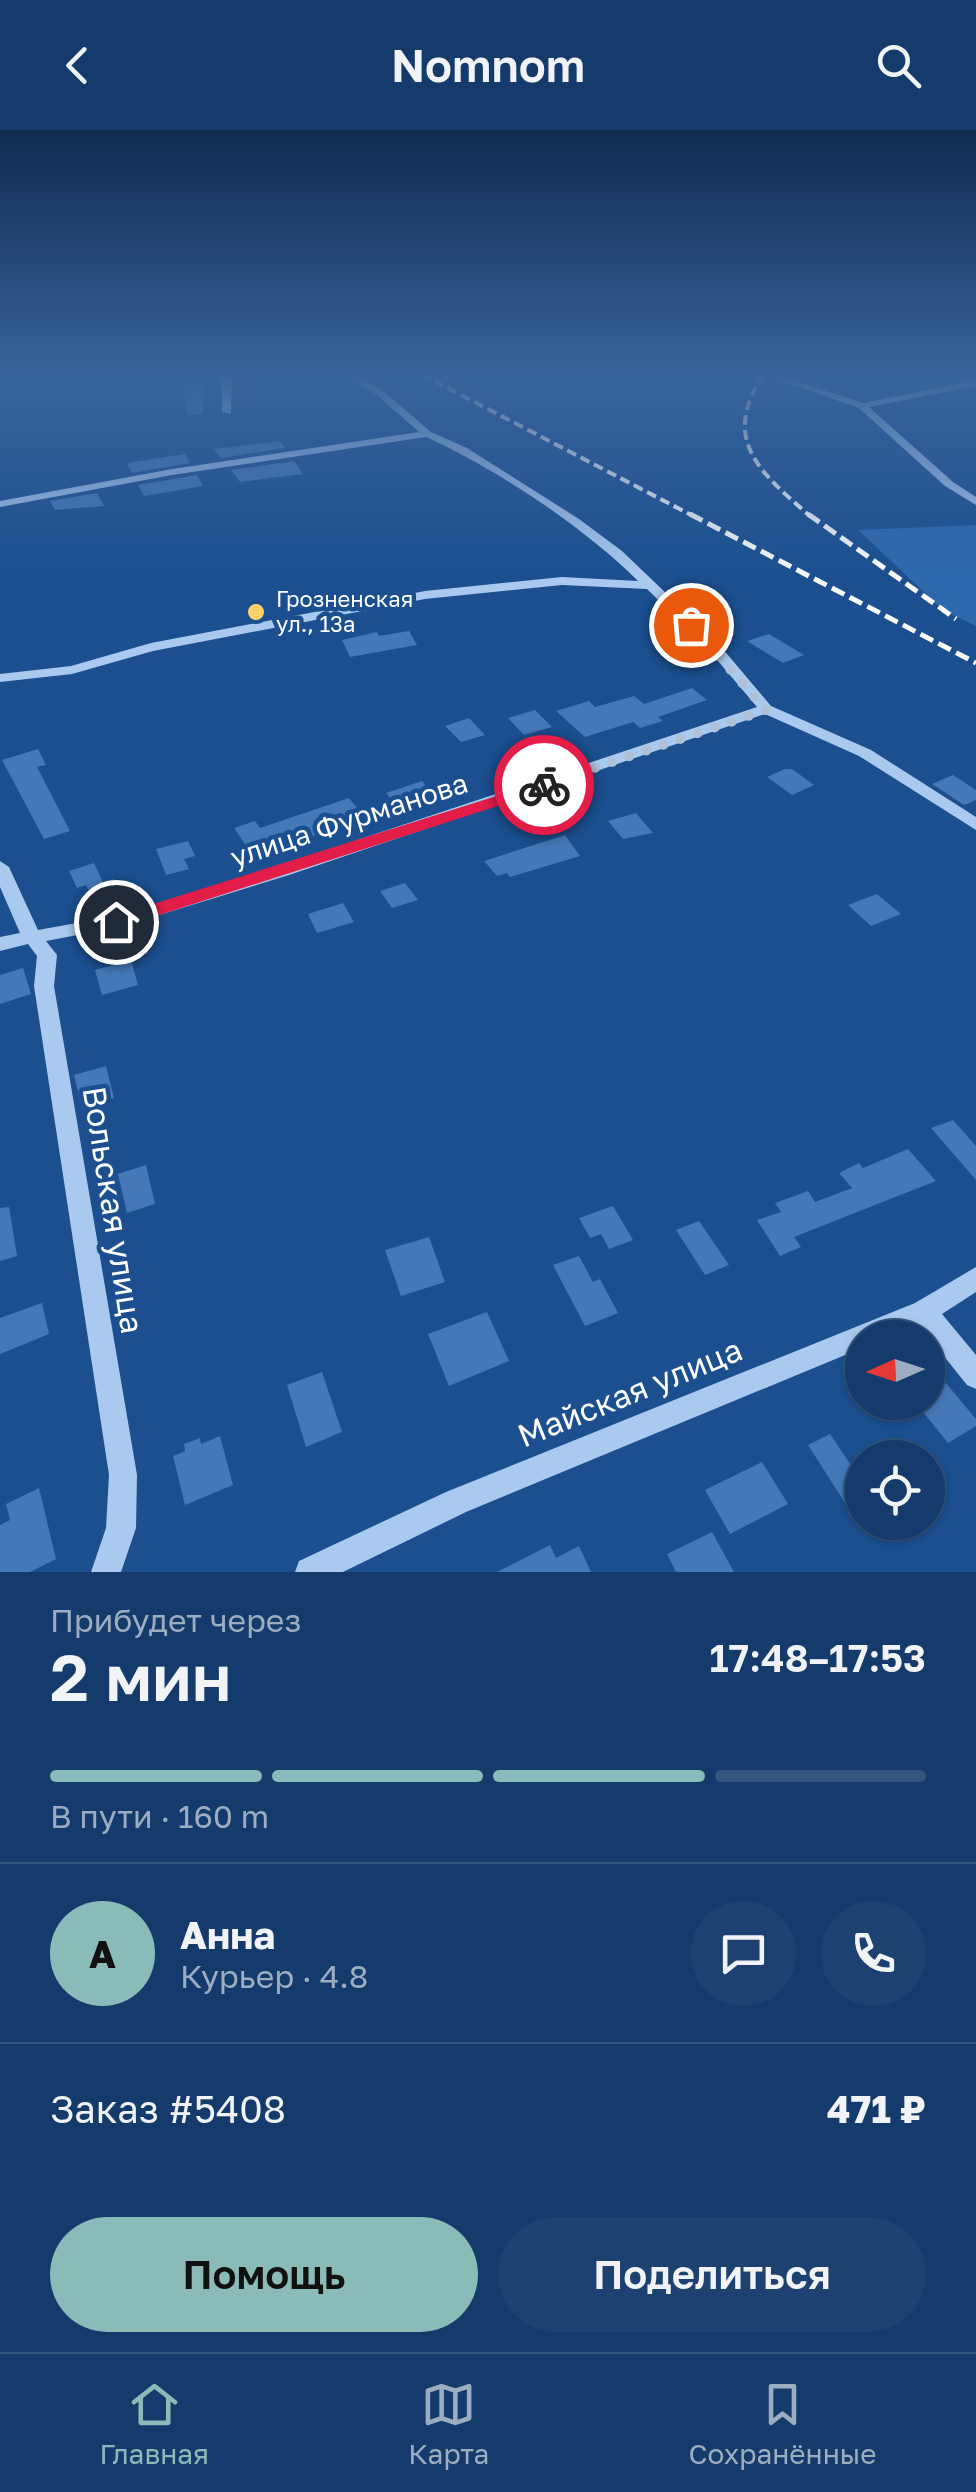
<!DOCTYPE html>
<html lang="ru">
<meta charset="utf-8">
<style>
body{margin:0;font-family:"Golos Text",sans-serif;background:#1d4271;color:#f1f3f6;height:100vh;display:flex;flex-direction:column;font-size:38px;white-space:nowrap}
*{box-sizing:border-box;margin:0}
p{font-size:32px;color:#9dadc1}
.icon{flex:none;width:55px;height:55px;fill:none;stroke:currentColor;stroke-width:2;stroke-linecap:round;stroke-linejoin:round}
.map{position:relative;height:1442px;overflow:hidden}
.sheet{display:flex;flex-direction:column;background:#143b6b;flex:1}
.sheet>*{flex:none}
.needle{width:65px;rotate:267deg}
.fabs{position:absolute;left:845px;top:1190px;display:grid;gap:20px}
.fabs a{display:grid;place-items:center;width:100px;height:100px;border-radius:50%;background:#143b6b;box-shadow:0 2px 8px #0004,0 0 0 2px #33557e;font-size:50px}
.pin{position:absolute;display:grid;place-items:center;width:85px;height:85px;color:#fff;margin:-42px;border:5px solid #fff;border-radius:50%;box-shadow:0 2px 10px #0007}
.courier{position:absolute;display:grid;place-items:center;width:100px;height:100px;margin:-50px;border:8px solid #e11d48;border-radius:50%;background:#fff;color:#222;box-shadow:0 2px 12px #0007}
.head em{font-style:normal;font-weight:600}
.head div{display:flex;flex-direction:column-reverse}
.head{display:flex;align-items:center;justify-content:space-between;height:170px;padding:0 50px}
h1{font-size:65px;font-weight:600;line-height:75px}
.bar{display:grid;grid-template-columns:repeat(4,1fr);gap:15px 10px;align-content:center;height:120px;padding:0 50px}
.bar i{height:12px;border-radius:8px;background:#33557e}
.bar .selected{background:#8bbbb9}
.bar p{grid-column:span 4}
.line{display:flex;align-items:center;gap:25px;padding:0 50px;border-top:2px solid #33557e}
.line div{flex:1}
.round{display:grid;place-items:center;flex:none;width:105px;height:105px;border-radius:52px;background:#1d4271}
.primary-button{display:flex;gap:20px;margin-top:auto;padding:20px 50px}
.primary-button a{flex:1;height:115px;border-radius:60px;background:#8bbbb9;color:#111;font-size:40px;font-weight:600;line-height:115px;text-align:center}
.primary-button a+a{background:#1d4271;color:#f1f3f6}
header{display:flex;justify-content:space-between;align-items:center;height:130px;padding:0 50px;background:#143b6b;font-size:45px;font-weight:600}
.tab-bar{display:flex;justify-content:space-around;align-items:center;height:140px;border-top:2px solid #33557e;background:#143b6b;font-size:28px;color:#9dadc1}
.tab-bar a{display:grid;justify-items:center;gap:5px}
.tab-bar .selected{color:#8bbbb9}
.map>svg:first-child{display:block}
.green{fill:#2e69ad}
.building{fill:#4478b7}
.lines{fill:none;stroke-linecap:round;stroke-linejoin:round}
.minor{fill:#a9c9ee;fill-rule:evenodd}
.rail-far1{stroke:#fff;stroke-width:4;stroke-dasharray:10 5;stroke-linecap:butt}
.rail{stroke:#fff;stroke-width:5;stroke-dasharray:14 6;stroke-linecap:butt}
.route{fill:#e11d48}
.done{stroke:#afc1d8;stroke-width:10;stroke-dasharray:0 18}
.poi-dot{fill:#ffd166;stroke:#1b4f8f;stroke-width:4}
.labels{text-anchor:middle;stroke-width:9;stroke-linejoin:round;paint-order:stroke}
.far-poi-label{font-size:22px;fill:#fff;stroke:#1b4f8f;text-anchor:start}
.street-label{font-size:28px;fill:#fff;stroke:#1b4f8f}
.near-street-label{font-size:32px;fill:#fff;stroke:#1b4f8f}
</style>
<header><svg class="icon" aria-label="back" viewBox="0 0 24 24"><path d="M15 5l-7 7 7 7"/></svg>Nomnom<svg class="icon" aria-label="search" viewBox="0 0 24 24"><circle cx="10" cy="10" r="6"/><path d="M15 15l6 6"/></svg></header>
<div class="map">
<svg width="976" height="1442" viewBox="0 0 976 1442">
<rect width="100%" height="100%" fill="#1b4f8f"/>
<path class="green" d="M 976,395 L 976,496 L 944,481 L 858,400 Z"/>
<path class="building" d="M 183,255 L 204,255 L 203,284 L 187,285 Z
M 280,311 L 285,318 L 221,328 L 214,319 Z
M 185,324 L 190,333 L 132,343 L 127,333 Z
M 294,331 L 303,344 L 240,352 L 231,340 Z
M 197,345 L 203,356 L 144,366 L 138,355 Z
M 97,363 L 104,376 L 55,380 L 50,371 Z
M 409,501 L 417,515 L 350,527 L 342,510 L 377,502 L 379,506 Z
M 769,504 L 804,525 L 783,533 L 747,511 Z
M 692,558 L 707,570 L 658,587 L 663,591 L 640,598 L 633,592 L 585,607 L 556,581 L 589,571 L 595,577 L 634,566 L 644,574 Z
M 535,580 L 552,597 L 524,605 L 508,588 Z
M 469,588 L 485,605 L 461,612 L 445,596 Z
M 38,619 L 46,635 L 37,637 L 70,701 L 44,709 L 2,630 Z
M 785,639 L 792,639 L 814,655 L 792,665 L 767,647 Z
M 953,645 L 976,660 L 976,670 L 964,675 L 932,654 Z
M 422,651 L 436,667 L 398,677 L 386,663 Z
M 349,668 L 366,689 L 253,726 L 234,698 L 255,691 L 260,698 Z
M 636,683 L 653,703 L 623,709 L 608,691 Z
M 565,705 L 580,726 L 510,747 L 507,743 L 497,746 L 484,731 Z
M 188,711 L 195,726 L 184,729 L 189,739 L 166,745 L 156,719 Z
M 94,733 L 103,752 L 114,749 L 123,766 L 96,775 L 86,755 L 77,758 L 69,741 Z
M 405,753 L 418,770 L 392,778 L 380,761 Z
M 877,764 L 901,784 L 871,796 L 848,775 Z
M 343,773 L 354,792 L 317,803 L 308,784 Z
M 131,830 L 138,855 L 102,865 L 95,840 Z
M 23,838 L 31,864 L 0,874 L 0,845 Z
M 106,936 L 114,968 L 82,978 L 74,945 Z
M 953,990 L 976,1016 L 976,1050 L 931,998 Z
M 908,1019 L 936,1051 L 794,1107 L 801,1117 L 780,1126 L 757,1090 L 781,1082 L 775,1073 L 808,1061 L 815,1072 L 852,1058 L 839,1043 L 859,1033 L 863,1038 Z
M 146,1035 L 155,1074 L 127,1083 L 118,1044 Z
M 613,1076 L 633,1110 L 609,1119 L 601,1104 L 590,1108 L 579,1088 Z
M 9,1077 L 17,1126 L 0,1131 L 0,1078 Z
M 699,1091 L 729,1135 L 705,1145 L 676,1100 Z
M 429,1107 L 445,1152 L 401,1166 L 385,1120 Z
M 579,1126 L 593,1152 L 600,1149 L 618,1183 L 585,1196 L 553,1135 Z
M 42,1173 L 49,1204 L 0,1224 L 0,1188 Z
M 487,1182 L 509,1231 L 449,1256 L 428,1204 Z
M 322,1242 L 342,1302 L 306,1317 L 287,1255 Z
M 940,1246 L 976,1289 L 976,1296 L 948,1313 L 915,1272 L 928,1272 L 928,1253 Z
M 830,1304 L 851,1335 L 858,1331 L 862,1339 L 862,1378 L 852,1384 L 808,1315 Z
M 220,1306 L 233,1355 L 185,1375 L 173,1326 L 185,1321 L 184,1314 L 200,1308 L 201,1314 Z
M 762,1332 L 788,1374 L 730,1404 L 705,1360 Z
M 39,1358 L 56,1429 L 30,1442 L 0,1442 L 0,1395 L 10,1390 L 6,1374 Z
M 712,1402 L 734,1442 L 676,1442 L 667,1424 Z
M 550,1415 L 556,1428 L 579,1416 L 591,1442 L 497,1442 Z"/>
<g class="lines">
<path class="minor" d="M 219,244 L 227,244 L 232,250 L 231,284 L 222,282 L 222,250 Z
M 342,244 L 353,244 L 382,260 L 431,302 L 467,318 L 579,389 L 622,421 L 717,512 L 771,576 L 871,620 L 976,687 L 976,700 L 859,626 L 765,584 L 289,745 L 120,797 L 46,811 L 57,825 L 54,856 L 137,1345 L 136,1398 L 121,1442 L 91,1442 L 106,1398 L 109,1345 L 34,856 L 37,826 L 28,814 L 0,821 L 0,807 L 20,803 L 0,757 L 0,731 L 9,737 L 38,800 L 116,786 L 276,737 L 757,577 L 707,518 L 647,459 L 562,455 L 425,469 L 153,521 L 72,544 L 0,552 L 0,544 L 71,536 L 151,513 L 425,461 L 562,447 L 638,451 C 584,397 495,338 426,307 L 172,345 L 0,377 L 0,371 L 172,339 L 419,302 L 376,264 Z
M 762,244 L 775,244 L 863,273 L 976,250 L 976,256 L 869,277 L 953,352 L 976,367 L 976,375 L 945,356 L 859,278 Z
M 976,1137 L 976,1162 L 942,1184 L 976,1225 L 976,1259 L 967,1255 L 919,1195 L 889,1208 L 862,1208 L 862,1218 L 466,1382 L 343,1442 L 295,1442 L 299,1431 L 446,1362 L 915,1173 Z"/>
<path class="rail-far1" d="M 421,244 L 695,387
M 764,244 C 719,310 761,343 811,387"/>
<path class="rail" d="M 690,384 L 976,533
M 808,384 L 956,489"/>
</g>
<linearGradient id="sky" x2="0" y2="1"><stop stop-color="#0f2b4f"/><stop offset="0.55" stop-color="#39639b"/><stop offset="1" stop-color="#39639b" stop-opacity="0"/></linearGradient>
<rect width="976" height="446" fill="url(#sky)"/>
<path class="route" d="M 544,651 L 552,655 L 550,659 L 122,797 L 109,797 L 107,792 L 109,788 Z"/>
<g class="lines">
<path class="done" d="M 544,655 L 766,580 L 691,495"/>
</g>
<circle class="poi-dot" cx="256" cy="482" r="10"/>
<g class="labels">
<g class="far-poi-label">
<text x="276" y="477">Грозненская<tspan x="276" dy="25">ул., 13а</tspan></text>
</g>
<g class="street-label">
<text transform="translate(349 690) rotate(-18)" y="10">улица Фурманова</text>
</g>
<g class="near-street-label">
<text transform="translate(113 1080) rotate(81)" y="11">Вольская улица</text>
<text transform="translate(630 1263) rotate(-22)" y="11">Майская улица</text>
</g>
</g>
</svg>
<div class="fabs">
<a><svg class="needle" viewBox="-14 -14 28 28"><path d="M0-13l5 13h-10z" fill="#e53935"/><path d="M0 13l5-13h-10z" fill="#9dadc1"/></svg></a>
<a><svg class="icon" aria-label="locate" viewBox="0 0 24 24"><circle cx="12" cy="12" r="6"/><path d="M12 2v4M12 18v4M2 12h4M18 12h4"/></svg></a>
</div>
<div class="pin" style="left:691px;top:495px;background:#ea580c"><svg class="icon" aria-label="bag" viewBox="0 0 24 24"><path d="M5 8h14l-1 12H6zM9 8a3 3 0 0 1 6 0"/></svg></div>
<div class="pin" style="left:116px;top:792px;background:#1f2937"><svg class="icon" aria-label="home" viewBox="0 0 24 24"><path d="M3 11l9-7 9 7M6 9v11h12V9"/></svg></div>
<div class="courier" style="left:544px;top:655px"><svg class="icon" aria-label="bike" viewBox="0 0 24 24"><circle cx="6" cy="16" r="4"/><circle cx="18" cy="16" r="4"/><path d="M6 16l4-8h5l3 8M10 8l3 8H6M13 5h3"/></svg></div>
</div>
<section class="sheet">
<div class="head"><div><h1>2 мин</h1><p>Прибудет через</p></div><em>17:48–17:53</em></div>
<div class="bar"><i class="selected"></i><i class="selected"></i><i class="selected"></i><i></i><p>В пути · 160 m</p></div>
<div class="line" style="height:180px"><b class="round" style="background:#8bbbb9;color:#111">А</b><div><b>Анна</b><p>Курьер · 4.8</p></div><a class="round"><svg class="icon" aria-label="chat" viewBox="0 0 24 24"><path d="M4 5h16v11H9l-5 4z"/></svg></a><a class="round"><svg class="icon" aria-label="phone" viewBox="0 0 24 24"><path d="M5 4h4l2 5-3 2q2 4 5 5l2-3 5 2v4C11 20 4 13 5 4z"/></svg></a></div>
<div class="line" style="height:130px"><div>Заказ #5408</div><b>471 ₽</b></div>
<div class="primary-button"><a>Помощь</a><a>Поделиться</a></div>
</section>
<nav class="tab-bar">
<a class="selected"><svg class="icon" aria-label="home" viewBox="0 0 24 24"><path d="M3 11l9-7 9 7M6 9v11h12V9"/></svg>Главная</a>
<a><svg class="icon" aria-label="map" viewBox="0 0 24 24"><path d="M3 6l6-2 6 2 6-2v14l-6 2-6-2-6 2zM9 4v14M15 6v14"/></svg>Карта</a>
<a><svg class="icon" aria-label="saved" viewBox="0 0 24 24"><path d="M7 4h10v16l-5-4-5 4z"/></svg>Сохранённые</a>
</nav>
